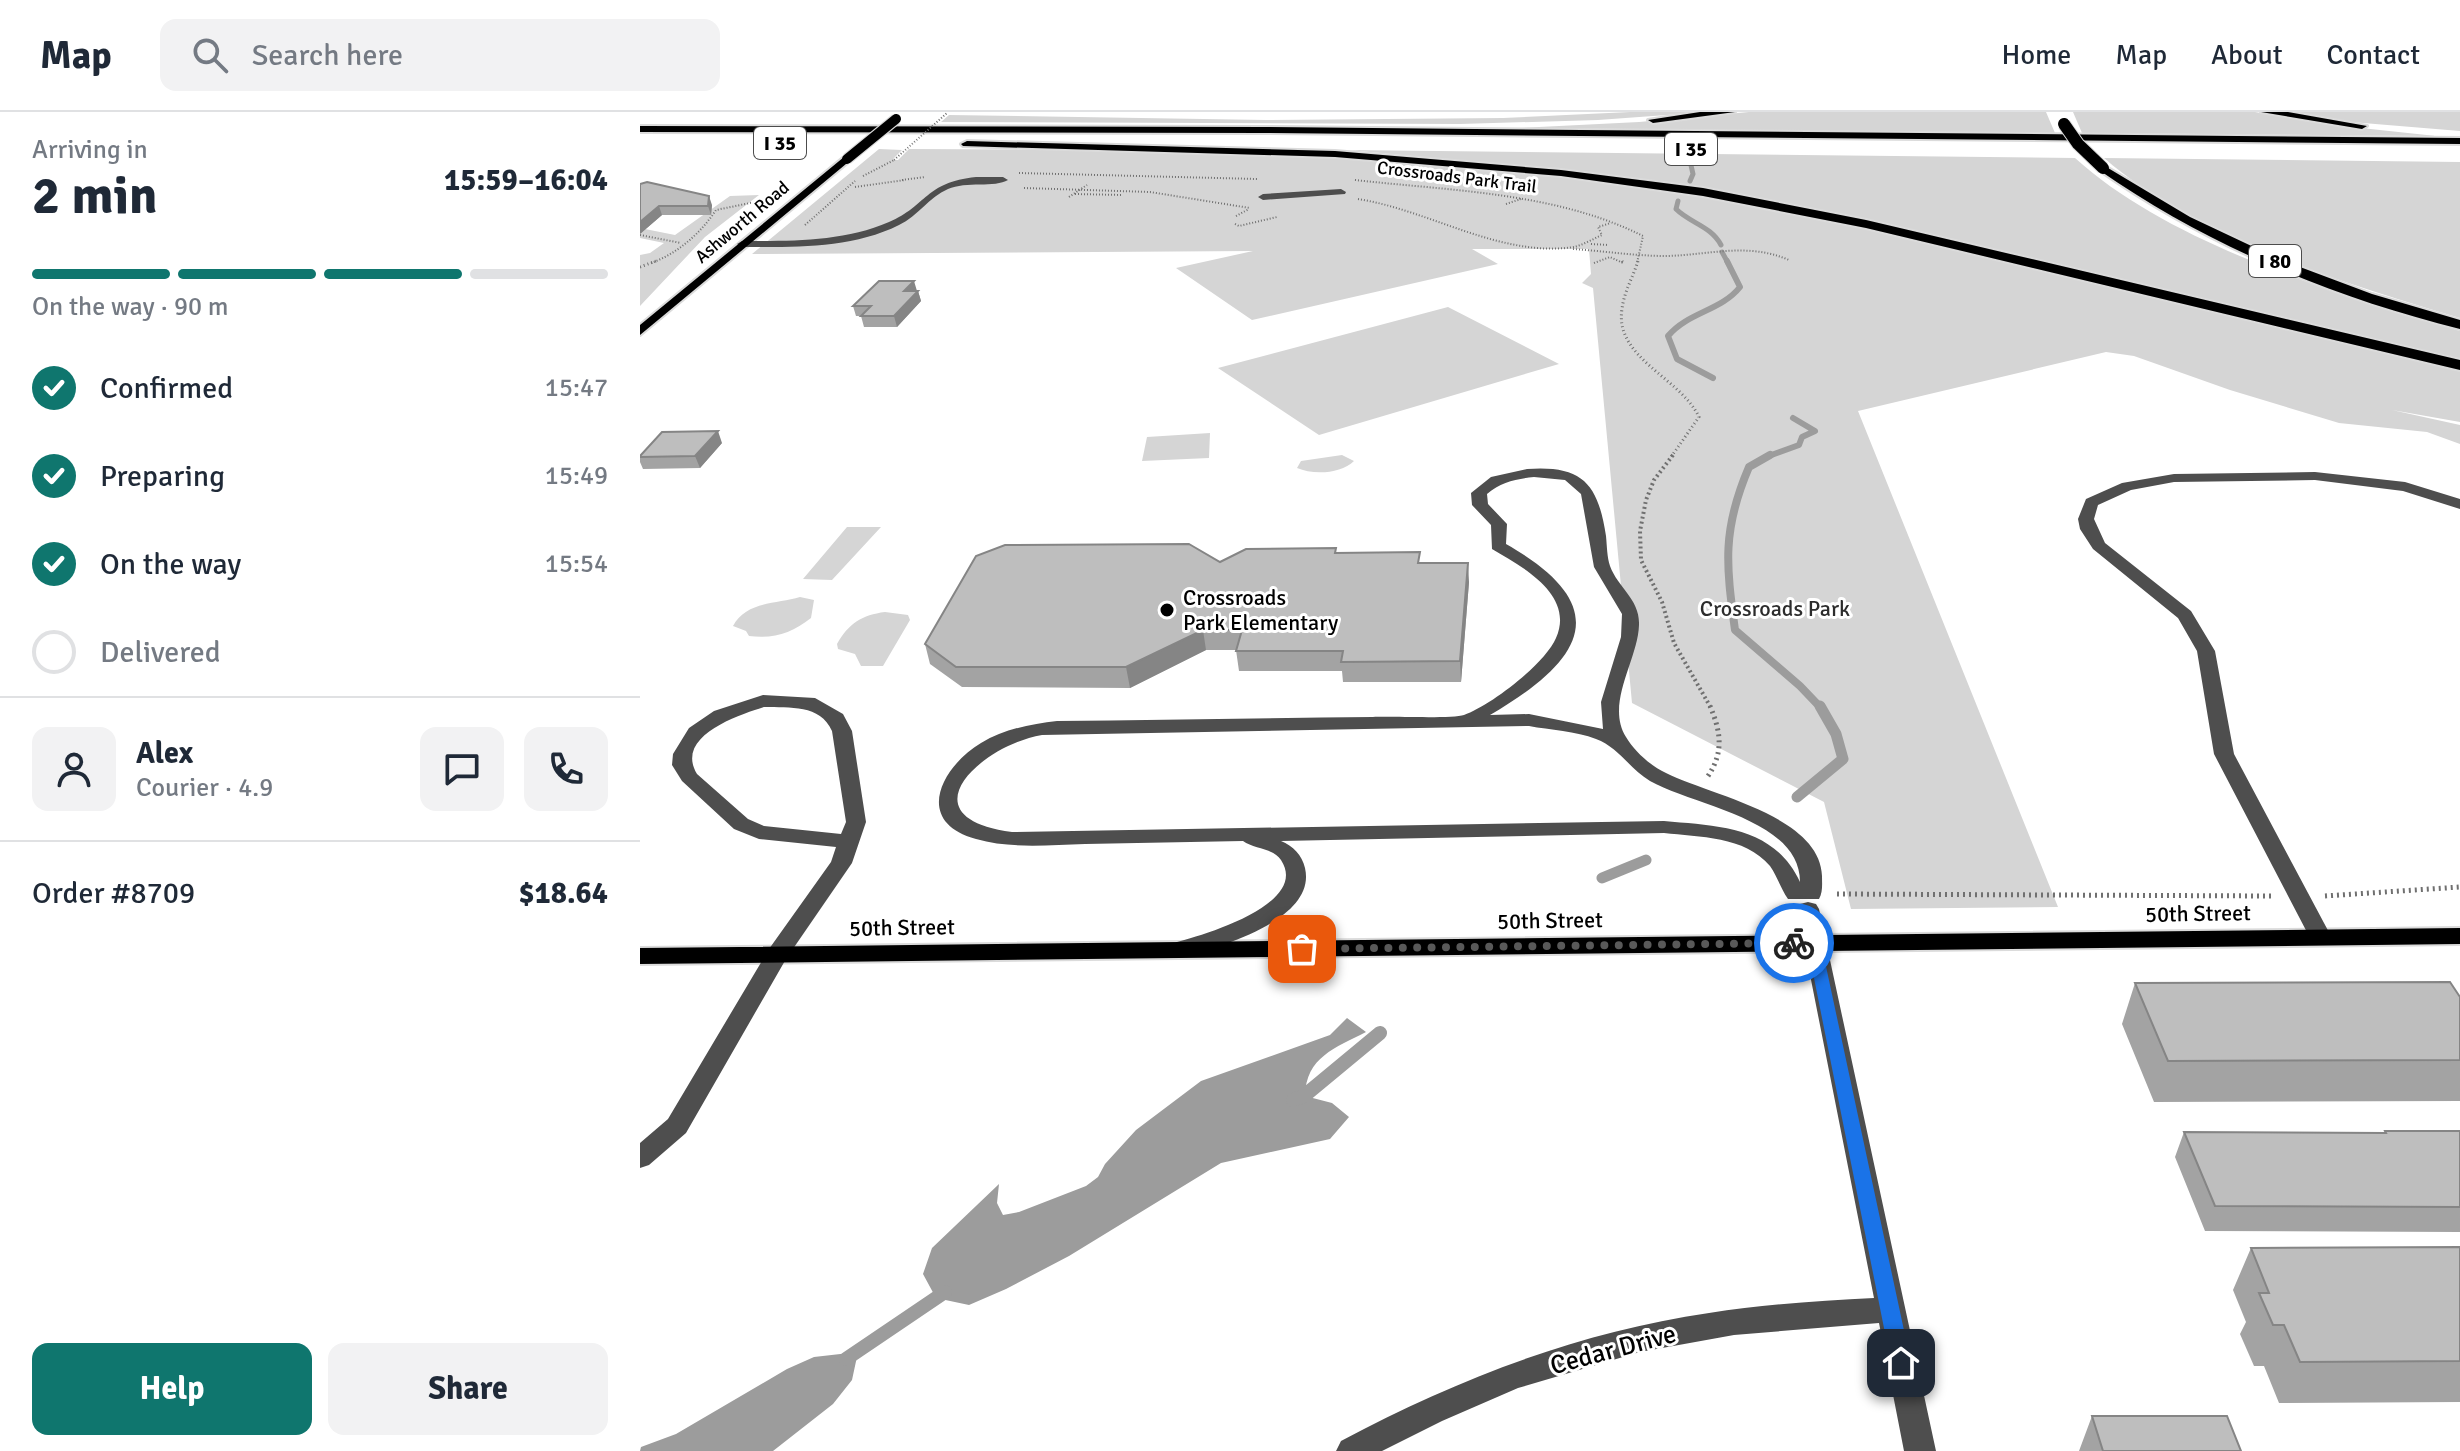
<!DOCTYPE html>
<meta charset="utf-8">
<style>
body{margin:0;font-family:Signika,sans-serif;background:#f2f2f3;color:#1f2937;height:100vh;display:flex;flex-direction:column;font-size:30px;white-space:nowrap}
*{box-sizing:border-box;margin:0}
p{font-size:26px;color:#747a83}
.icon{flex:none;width:44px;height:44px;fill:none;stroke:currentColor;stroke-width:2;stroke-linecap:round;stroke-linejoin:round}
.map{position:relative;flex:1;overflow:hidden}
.sheet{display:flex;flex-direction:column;background:#fff;width:640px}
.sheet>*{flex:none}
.pin{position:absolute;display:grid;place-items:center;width:68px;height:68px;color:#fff;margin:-34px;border-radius:16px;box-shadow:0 4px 12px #0006}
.courier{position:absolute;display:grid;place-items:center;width:80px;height:80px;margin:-40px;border:6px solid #1a73e8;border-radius:50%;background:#fff;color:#222;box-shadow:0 2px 10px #0007}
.summary em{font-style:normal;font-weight:800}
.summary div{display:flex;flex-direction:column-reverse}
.summary{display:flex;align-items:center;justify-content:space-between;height:136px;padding:0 32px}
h1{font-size:52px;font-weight:800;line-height:60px}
.bar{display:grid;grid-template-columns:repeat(4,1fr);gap:12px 8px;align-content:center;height:96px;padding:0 32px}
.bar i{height:10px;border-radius:6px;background:#e0e1e3}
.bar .selected{background:#0f766e}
.bar p{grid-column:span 4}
.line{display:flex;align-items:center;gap:20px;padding:0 32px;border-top:2px solid #e0e1e3}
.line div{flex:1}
.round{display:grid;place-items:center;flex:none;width:84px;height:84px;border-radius:16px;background:#f2f2f3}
ol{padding:0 32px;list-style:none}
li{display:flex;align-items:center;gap:24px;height:88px}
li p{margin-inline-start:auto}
li .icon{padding:8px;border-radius:50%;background:#0f766e;color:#fff;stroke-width:4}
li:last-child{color:#747a83}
li i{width:44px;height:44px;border:4px solid #e0e1e3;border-radius:50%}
.action{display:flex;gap:16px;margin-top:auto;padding:16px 32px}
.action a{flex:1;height:92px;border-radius:16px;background:#0f766e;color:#fff;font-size:32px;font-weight:800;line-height:92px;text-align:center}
.action a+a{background:#f2f2f3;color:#1f2937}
header{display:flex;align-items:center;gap:48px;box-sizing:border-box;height:112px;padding:0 40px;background:#fff;border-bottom:2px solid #e0e1e3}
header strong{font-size:38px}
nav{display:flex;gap:44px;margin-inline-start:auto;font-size:28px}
.search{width:560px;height:72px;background:#f2f2f3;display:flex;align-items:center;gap:20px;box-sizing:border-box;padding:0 28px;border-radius:16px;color:#747a83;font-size:30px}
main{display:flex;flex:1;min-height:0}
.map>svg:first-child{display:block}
.green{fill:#d5d5d5}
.water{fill:#9c9c9c}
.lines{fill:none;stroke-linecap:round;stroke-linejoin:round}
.stream-far4{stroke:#9c9c9c;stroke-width:5}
.stream-far3{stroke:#9c9c9c;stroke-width:6}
.stream-far2{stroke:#9c9c9c;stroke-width:8}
.stream-far1{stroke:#9c9c9c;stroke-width:11}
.stream{stroke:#9c9c9c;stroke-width:14}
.major-casing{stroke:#dbdbdb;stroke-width:4}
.highway-casing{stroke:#dbdbdb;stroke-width:4}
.path-far3{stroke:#707070;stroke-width:2;stroke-dasharray:1 2;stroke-linecap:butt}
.path-far2{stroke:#707070;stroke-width:3;stroke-dasharray:1 3;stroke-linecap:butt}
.path-far1{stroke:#707070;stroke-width:4;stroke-dasharray:2 3;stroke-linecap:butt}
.path{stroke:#707070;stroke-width:5;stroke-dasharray:2 4;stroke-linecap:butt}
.minor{fill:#4e4e4e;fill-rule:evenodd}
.major{fill:#000;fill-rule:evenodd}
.highway{fill:#000;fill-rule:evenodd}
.major-bridge-casing{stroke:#dbdbdb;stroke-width:12;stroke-linecap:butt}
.highway-bridge-casing{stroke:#dbdbdb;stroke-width:14;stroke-linecap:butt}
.path-bridge{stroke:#707070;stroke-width:2;stroke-dasharray:1 2;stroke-linecap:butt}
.major-bridge{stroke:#000;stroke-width:10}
.highway-bridge{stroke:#000;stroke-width:12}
.wall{fill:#a3a3a3}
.shaded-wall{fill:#858585}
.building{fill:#bebebe;stroke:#858585;stroke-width:2}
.route{fill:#1a73e8}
.done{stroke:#595959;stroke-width:8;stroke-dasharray:0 14.4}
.poi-dot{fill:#000;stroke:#fff;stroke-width:3}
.labels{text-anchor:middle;stroke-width:6;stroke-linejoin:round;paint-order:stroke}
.far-street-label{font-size:18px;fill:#000;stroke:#fff}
.shield{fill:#fff;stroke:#4c4c4c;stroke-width:2}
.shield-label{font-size:20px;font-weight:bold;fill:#000}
.poi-label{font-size:22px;fill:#000;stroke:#fff;text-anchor:start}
.park-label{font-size:22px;fill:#2c2c2c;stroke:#fff}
.street-label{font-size:22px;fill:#000;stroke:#fff}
.near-street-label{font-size:26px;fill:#000;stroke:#fff}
</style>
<header>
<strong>Map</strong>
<div class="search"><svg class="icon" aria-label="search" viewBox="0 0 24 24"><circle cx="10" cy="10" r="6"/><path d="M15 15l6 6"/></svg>Search here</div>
<nav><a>Home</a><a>Map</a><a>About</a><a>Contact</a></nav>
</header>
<main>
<section class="sheet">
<div class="summary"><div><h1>2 min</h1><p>Arriving in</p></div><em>15:59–16:04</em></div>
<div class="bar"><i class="selected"></i><i class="selected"></i><i class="selected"></i><i></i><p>On the way · 90 m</p></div>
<ol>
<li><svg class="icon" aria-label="check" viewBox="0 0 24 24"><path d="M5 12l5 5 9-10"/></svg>Confirmed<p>15:47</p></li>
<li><svg class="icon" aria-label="check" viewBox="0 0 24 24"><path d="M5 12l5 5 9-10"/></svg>Preparing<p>15:49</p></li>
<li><svg class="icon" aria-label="check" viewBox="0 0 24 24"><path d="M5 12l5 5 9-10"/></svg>On the way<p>15:54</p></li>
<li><i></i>Delivered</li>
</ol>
<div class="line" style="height:144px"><a class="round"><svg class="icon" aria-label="person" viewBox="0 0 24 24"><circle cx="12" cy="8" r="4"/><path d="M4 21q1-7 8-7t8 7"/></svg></a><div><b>Alex</b><p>Courier · 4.9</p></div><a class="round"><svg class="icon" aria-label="chat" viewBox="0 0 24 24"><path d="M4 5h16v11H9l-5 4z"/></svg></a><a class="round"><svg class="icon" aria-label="phone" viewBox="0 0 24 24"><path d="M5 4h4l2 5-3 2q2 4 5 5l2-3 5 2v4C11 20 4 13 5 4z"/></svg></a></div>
<div class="line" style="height:104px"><div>Order #8709</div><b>$18.64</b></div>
<div class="action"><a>Help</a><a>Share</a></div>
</section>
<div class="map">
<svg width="1820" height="1339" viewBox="0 0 1820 1339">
<rect width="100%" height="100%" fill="#fff"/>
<path class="green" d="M 990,0 L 1068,0 L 958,8 L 820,12 L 301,10 L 309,3 L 626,8 L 863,6 Z
M 1109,0 L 1406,0 L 1415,21 L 881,16 L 999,10 Z
M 1433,0 L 1615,0 L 1693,13 L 1796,24 L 1442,21 Z
M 1639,0 L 1820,0 L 1820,19 L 1699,9 Z
M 239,37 L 262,38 L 252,48 L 258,48 L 269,37 C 490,38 711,38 932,65 C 1097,84 1258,122 1420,161 C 1553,193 1687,225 1820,257 L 1820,310 L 1752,298 L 1820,313 L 1820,332 L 1787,320 L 1699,311 L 1590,278 L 1494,244 L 1466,240 L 1218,299 L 1418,795 L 1211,797 L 1184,690 L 992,591 L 953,176 L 942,171 L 951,162 L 949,137 L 832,137 L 858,152 L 612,208 L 536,156 L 613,139 L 112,142 Z
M 709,38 L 1435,46 C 1531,133 1697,182 1820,219 L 1820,248 L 1154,93 L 939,60 Z
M 1464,46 L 1820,50 L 1820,206 C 1701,170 1559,128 1464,46 Z
M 119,83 L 65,125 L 0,194 L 0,143 L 10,141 L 24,131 L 0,126 L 0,116 L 35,123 L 90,84 Z
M 808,195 L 919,252 L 679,323 L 578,256 Z
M 570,321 L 569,346 L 502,349 L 507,325 Z
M 702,343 L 714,349 C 701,362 673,363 657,356 L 661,349 Z
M 207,415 L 241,415 L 192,468 L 163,467 Z
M 160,485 L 174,488 L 171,506 C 152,521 134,527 109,524 L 106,519 L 93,514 C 106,489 137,492 160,485 Z
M 245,500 L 268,503 L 270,508 L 243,554 L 221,554 L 215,542 L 198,537 L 197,532 C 209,511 222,503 245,500 Z"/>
<path class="water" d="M 707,906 L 726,920 C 695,936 666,945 665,984 L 692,991 L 709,1005 L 690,1027 L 581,1051 L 429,1144 L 366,1177 L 329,1193 L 296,1186 L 283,1162 L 292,1136 L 359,1072 L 357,1091 L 363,1103 L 379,1100 L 446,1074 L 458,1065 L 465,1052 L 496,1018 L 561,969 L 690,923 Z
M 218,1240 L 212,1268 L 193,1292 L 133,1339 L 0,1339 L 1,1335 L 36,1322 L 147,1257 L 174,1245 Z"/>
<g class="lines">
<path class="stream-far4" d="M 1050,49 L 1053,62 L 1050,69
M 1038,89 L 1036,97 C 1050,111 1071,114 1081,133
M 1082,140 L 1088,151"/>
<path class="stream-far3" d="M 1073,266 L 1037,247 L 1028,224 C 1048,200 1081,199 1100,175 L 1087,149
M 1126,345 L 1159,333 L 1162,325 L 1175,319 L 1153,306"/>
<path class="stream-far2" d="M 1130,343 L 1109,355 C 1082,418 1086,452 1095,518 L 1160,574 L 1181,596"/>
<path class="stream-far1" d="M 1157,685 L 1203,647 L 1196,622 L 1180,594
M 962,766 L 1006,748"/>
<path class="stream" d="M 653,988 L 664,984 L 740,921
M 206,1247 L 305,1180"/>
<g class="major-casing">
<path id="major" d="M 204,45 L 212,47 L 0,223 L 0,213 Z
M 1820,816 L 1820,832 L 0,852 L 0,836 Z"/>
</g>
<g class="highway-casing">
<path id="highway" d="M 1060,0 L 1095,0 L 1013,11 L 1008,8 Z
M 1621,0 L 1648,0 L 1727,14 L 1722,17 Z
M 0,14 L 623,15 L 1820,26 L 1820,32 L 623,21 L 0,20 Z
M 327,29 L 695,39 L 921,58 L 1063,76 L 1226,108 L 1820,248 L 1820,258 L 1226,116 L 1063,84 L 921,64 L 695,45 L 323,34 L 321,32 Z
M 1463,53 L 1550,105 L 1639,147 L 1732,182 L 1820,208 L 1820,217 C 1692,185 1568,134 1459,58 L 1457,56 Z"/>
</g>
<path class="path-far3" d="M 379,61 L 617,67
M 223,64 L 254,48
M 262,68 L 285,65
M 715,68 C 812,79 915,80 1003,124 L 997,151
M 215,75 L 265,68
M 384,76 L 510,80 L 610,96
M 435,82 L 483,83
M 429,85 L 447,73
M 718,87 C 789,98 861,146 934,135 C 943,133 953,127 962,123 L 958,115 L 971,111
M 866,92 L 881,87
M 596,104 L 609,97
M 595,112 L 599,114 L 637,105
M 165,113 L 215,69
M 0,123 L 41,131
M 951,132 L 969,133
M 933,137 C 964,139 995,144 1026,144 C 1070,143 1107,130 1149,148
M 11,151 C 37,142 61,121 76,98 L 120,89
M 954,151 L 970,145 L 983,151"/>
<path class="path-far2" d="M 982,149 L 984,152
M 998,149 C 993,165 984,180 982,197 C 974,246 1041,266 1059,305 L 1031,345
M 0,155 L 16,149"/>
<path class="path-far1" d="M 1033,343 L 1014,368 L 1006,388 L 1000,419 L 1001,448 L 1022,490 L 1034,531 L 1071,596"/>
<path class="path" d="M 1068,664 C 1084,640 1081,620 1070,594
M 1197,782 L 1631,784
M 1685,784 L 1820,775"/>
<path class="minor" d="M 336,65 L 363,65 L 368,68 C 355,76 326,69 308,77 C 289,85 278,104 259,113 C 211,137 154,135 102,135 L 97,132 L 102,129 C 151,129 203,130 249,110 C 287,94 285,70 336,65 Z
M 701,77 L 706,80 L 705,82 L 623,88 L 618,85 L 623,82 Z
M 887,357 C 943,353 958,372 966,424 C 967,434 967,445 970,454 C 978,476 1000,487 999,513 C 998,548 965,591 986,625 C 995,640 1011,654 1026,661 C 1069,683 1180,703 1182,764 C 1182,772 1183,780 1179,787 L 1148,787 C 1141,777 1137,764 1130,754 C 1105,724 1059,725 1024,721 L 641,729 C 653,734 662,743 665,756 C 677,807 581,835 545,844 L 537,842 L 534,836 L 537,830 C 564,823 670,792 641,748 C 633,736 614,737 603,729 C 550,730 497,731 445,732 C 408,733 371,737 336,727 C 273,710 301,655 341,631 C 364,617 391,612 417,609 C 522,608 628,606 733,605 C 750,604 813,607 824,603 C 850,594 905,552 916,526 C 935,483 883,455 852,437 L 851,413 L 832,393 L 831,381 L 851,365 ZM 894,365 L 925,368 L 941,382 L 954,455 L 982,502 L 981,525 L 961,590 L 963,617 L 889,602 L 850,603 C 944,548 977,495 866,432 L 867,412 L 848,392 L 847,382 C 861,370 876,367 894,365 ZM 889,614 C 910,618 936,619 956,627 C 978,635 990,657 1010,669 C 1054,694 1160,707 1160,770 C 1134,714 1078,714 1024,709 L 372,720 C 264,706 339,634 402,623 Z
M 1675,360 L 1765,370 L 1820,387 L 1820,397 L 1763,379 L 1675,368 L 1534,370 L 1491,378 L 1458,393 L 1454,407 L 1465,431 L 1551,499 L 1575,539 L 1594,642 L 1692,826 L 1689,831 L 1673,831 L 1670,826 L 1574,642 L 1557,539 L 1538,506 L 1453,437 L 1440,417 L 1438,407 L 1446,387 L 1482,371 L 1534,362 Z
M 123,583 L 175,586 L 203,602 L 212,619 L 226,710 L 212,751 L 146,847 L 46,1021 L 9,1053 L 0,1056 L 0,1031 L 28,1007 L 129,837 L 191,750 L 196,735 L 119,727 L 94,717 L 42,669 L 32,653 L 33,642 L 49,616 L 74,599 ZM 124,595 C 150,596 180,592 192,619 L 206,710 L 201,722 L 124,714 L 108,707 L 57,662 C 34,624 99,603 124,595 Z
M 1168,790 L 1176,792 L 1179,797 L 1296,1339 L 1264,1339 L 1239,1211 L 1094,1223 L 1000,1240 L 878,1276 L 802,1309 L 742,1339 L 696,1339 L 701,1329 C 817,1267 939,1220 1069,1201 C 1124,1192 1179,1189 1234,1186 L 1157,797 L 1160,792 Z"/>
<use href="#major" class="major"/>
<use href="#highway" class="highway"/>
<g class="major-bridge-casing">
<path id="major-bridge" d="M 207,47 L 256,7"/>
</g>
<g class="highway-bridge-casing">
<path id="highway-bridge" d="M 1424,12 L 1438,32 L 1463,56"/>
</g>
<path class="path-bridge" d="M 254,48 L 307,1"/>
<use href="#major-bridge" class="major-bridge"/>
<use href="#highway-bridge" class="highway-bridge"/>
</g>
<path class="wall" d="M 0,72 L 72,93 L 71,103 L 22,103 L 1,121 Z
M 278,179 L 281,189 L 257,215 L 224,215 L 221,204 L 216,204 L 213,194 Z
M 82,331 L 60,356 L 3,357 L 0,350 L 0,344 Z
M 696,441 L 781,451 L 829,470 L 821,570 L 703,570 L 702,559 L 599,559 L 596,538 L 566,538 L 490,576 L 322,575 L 290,552 L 285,532 L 580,450 Z
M 1495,871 L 1820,885 L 1820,989 L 1514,990 L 1482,912 Z
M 1745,1019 L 1820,1019 L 1820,1120 L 1565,1119 L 1535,1045 L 1544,1020 L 1744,1021 Z
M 1820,1135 L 1820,1290 L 1639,1291 L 1624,1254 L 1614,1254 L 1600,1222 L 1606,1210 L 1593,1178 L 1611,1136 Z
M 1452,1304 L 1601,1339 L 1439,1339 Z"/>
<path class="shaded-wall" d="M 69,84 L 72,93 L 71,103 L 68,94 Z
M 19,94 L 22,103 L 0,122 L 0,110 Z
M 274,169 L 277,179 L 264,179 Z
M 278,179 L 281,189 L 257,215 L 254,204 Z
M 78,319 L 82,331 L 60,356 L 55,344 Z
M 828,451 L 829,470 L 821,570 L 820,549 Z
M 563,518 L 566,538 L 490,576 L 486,555 Z"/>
<path class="building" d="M 7,70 L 69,84 L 68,94 L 19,94 L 0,110 L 0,72 Z
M 239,169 L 274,169 L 264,179 L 278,179 L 254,204 L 221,204 L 231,194 L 213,194 Z
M 78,319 L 55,344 L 0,345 L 0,344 L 22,320 Z
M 549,432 L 580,450 L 606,437 L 696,436 L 695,441 L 780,440 L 778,451 L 828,451 L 820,549 L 701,550 L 703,539 L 596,539 L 602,518 L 563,518 L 486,555 L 316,555 L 285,532 L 336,444 L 365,433 Z
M 1810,870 L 1820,885 L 1820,948 L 1528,949 L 1495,871 Z
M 1745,1019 L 1820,1019 L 1820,1095 L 1575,1094 L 1544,1020 L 1746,1021 Z
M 1820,1135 L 1820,1249 L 1660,1250 L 1644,1213 L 1633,1213 L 1619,1181 L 1629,1181 L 1611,1136 Z
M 1452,1304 L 1587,1304 L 1601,1339 L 1463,1339 Z"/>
<path class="route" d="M 1154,826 L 1174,826 L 1181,831 L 1271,1251 L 1268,1257 L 1261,1259 L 1254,1257 L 1251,1251 L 1168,836 L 1149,835 L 1147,831 Z"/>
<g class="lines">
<path class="done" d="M 662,837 L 1154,831"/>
</g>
<circle class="poi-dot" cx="527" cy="498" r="8"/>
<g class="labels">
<g class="far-street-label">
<text transform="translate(817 65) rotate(7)" y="6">Crossroads Park Trail</text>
<text transform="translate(102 110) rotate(-40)" y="6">Ashworth Road</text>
</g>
<g class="shield">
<rect x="114" y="15" width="52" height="32" rx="6"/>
<rect x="1025" y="21" width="52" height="32" rx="6"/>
<rect x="1609" y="133" width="52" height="32" rx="6"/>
</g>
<g class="shield-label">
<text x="140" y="38">I 35</text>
<text x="1051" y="44">I 35</text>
<text x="1635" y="156">I 80</text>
</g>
<g class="poi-label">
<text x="543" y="493">Crossroads<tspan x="543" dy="25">Park Elementary</tspan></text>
</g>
<g class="park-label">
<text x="1135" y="504">Crossroads Park</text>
</g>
<g class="street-label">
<text transform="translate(1558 801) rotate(-1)" y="8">50th Street</text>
<text transform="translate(910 808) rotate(-1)" y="8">50th Street</text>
<text transform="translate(262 815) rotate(-1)" y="8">50th Street</text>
</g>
<g class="near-street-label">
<text transform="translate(973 1237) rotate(-15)" y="9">Cedar Drive</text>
</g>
</g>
</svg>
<div class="pin" style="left:662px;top:837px;background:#ea580c"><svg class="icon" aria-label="bag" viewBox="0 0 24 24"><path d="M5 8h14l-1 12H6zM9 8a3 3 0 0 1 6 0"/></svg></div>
<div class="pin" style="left:1261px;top:1251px;background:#1f2937"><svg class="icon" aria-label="home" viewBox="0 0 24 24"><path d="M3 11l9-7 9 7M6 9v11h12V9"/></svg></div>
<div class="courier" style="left:1154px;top:831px"><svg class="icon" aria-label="bike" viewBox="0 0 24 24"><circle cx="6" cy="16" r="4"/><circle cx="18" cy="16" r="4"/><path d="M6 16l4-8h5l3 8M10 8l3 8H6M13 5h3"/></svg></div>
</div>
</main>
